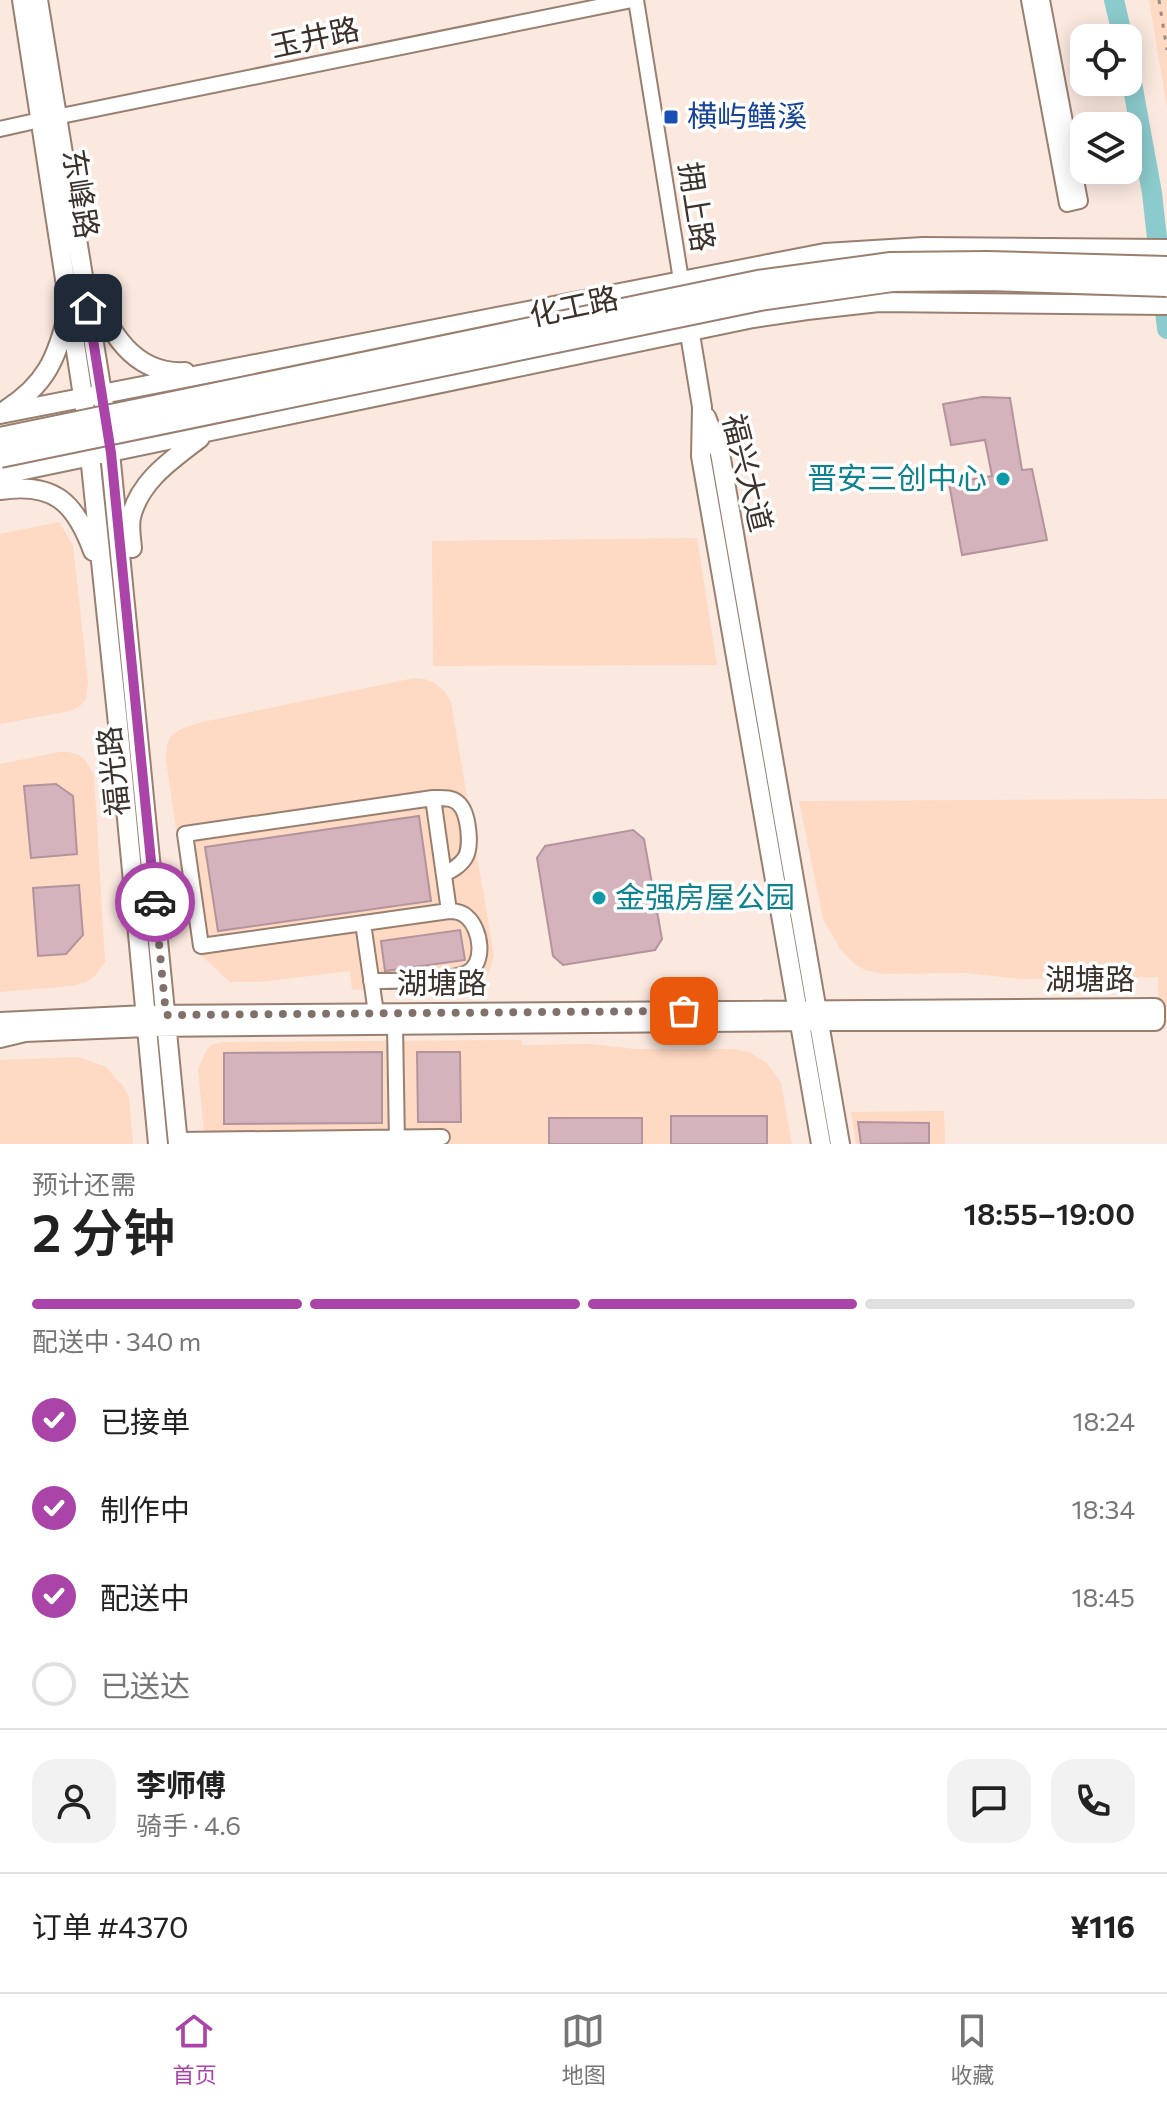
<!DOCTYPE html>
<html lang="zh">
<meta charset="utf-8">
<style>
body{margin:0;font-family:Commissioner,"Noto Sans SC",sans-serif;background:#f2f2f2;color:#222;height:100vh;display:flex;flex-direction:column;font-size:30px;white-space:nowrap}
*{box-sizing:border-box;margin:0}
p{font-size:26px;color:#767676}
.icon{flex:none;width:44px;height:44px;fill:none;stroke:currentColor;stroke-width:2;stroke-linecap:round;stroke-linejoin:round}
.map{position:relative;height:1144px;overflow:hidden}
.drawer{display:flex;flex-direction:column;background:#fff;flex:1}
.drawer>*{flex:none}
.buttons{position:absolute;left:1070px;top:24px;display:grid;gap:16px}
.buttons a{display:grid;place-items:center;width:72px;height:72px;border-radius:16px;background:#fff;box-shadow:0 4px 20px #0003;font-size:40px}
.pin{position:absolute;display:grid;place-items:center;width:68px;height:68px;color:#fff;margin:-34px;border-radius:16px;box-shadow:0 4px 12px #0006}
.courier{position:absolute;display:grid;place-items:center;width:80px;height:80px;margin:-40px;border:6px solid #ab44a8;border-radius:50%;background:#fff;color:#222;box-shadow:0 2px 10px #0007}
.summary em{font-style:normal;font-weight:600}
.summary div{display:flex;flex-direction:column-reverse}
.summary{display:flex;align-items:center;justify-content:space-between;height:136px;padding:0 32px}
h1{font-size:52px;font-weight:600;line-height:60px}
.bar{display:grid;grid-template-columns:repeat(4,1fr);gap:12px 8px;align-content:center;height:96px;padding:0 32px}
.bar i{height:10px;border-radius:6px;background:#e0e0e0}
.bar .active{background:#ab44a8}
.bar p{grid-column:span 4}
.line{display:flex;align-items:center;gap:20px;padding:0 32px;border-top:2px solid #e0e0e0}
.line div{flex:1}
.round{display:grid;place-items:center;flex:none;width:84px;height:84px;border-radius:24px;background:#f2f2f2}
ol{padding:0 32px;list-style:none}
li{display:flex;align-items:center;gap:24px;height:88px}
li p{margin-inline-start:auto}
li .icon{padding:8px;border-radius:50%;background:#ab44a8;color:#fff;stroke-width:4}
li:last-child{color:#767676}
li i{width:44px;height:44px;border:4px solid #e0e0e0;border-radius:50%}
.tabs{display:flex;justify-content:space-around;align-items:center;height:112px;border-top:2px solid #e0e0e0;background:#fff;font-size:22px;color:#767676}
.tabs a{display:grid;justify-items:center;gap:4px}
.tabs .active{color:#ab44a8}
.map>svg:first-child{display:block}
.built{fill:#fed9c3}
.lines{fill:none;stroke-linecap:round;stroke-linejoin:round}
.river{stroke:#8ccbcd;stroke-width:20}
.building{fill:#d5b3bd;stroke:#b3939c;stroke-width:2}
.minor-casing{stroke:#997f6f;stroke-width:18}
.major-casing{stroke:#997f6f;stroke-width:22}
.minor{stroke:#fff;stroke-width:14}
.major{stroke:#fff;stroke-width:18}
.rail{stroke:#9a8c83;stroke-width:3;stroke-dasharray:4 8;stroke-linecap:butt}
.highway-bridge-casing{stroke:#997f6f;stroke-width:26;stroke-linecap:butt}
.highway-bridge{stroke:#fff;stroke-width:22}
.done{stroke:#80726a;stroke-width:8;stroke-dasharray:0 14.4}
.route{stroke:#ab44a8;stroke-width:10}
.transit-dot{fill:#1a4fb4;stroke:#fff;stroke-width:3}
.culture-dot{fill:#0f9aa8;stroke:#fff;stroke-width:3}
.labels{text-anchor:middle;stroke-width:7;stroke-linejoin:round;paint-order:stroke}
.street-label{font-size:30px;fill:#3d322b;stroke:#fff}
.transit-label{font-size:30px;fill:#164399;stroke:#fff;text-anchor:start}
.culture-label{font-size:30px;fill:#0d838f;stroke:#fff;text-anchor:end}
</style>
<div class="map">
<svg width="1167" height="1144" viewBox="0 0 1167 1144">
<rect width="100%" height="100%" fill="#fbe9df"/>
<path class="built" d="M 1149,0 L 1167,0 L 1167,107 Z
M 59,522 L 73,545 L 88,682 L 86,699 L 80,706 L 70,711 L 0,724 L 0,534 Z
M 697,538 L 717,665 L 433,666 L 432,541 Z
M 414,678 L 425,679 L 436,684 L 445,692 L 451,702 L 494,956 L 487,977 L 470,986 L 352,990 L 350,971 L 260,982 L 230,982 L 193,948 L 166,760 L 167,744 L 171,736 L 181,729 L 198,723 Z
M 59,752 L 69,752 L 79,755 L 86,761 L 94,775 L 105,962 L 95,976 L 86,982 L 72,986 L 0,992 L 0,764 Z
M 1167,799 L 1167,1007 L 1159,1007 L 1158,977 L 1020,979 L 967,973 L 884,974 L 865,970 L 856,965 L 841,950 L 823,919 L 799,801 Z
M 521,1040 L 522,1045 L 592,1044 L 635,1049 L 733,1049 L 749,1052 L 767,1063 L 781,1083 L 792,1144 L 205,1144 L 198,1069 L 207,1049 L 213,1044 L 223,1042 Z
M 77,1057 L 85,1059 L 106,1067 L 123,1086 L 129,1097 L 133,1144 L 0,1144 L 0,1060 Z
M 944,1111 L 945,1144 L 856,1144 L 851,1112 Z"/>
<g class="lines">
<path class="river" d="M 1114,0 L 1123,38
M 1128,61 L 1152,193 L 1167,329"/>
</g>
<path class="building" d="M 982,397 L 1010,398 L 1022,470 L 1032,469 L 1047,540 L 962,555 L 949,483 L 992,476 L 985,440 L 951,445 L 943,404 Z
M 56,784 L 73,796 L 77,854 L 31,858 L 24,786 Z
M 419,816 L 431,901 L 218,931 L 205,847 Z
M 633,830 L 644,839 L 662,939 L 655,950 L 563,965 L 553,956 L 537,858 L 545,846 Z
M 79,885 L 83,935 L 66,954 L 38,956 L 33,888 Z
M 460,930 L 465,960 L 385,971 L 381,941 Z
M 382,1052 L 382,1123 L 224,1124 L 224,1053 Z
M 417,1052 L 460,1052 L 461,1122 L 418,1122 Z
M 671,1116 L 767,1116 L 767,1144 L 671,1144 Z
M 549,1118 L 642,1118 L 642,1144 L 549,1144 Z
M 858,1122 L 929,1123 L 929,1143 L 861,1144 Z"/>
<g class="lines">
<g class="minor-casing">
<path id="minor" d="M 636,0 L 681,280
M 1029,0 L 1067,204 L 1080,201 L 1042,0
M 56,117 L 632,0
M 0,129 L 40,120
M 433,798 L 449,911 L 201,946 L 185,834 Z
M 433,798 C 442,798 452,797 458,803 C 469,812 472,847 465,858 C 460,866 452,870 444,874
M 363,923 L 376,1013
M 371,981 C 391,981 450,981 467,973 C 486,963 481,929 467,917 C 462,912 456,911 449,911
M 395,1025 L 397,1144
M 178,1140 L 442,1137"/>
</g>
<g class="major-casing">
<path id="major" d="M 22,0 L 85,409
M 38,0 L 104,405
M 93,289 C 108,331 134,375 185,372
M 688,322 L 702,407 L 701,456 L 821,1144
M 7,409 C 45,385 57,358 67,316
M 0,414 L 825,253 L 923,247 L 1167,249
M 706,417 L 720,453 L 840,1144
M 109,442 L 178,1144
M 89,446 L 118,724 L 158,1144
M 0,475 L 753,318 L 807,310 L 879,302 L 1167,305
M 0,490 C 54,482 75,502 93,551
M 132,548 C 131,538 129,527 131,517 C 140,480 173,459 200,438
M 0,1022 L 146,1015 L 1155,1008 L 1155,1021 L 818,1021 L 147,1027 L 25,1032 L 0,1038"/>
</g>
<use href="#minor" class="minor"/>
<use href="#major" class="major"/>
<path class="rail" d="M 1159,0 L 1167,50"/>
<g class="highway-bridge-casing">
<path id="highway-bridge" d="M 0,439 L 758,282 L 891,264 L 987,263 L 1167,268
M 0,456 L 760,299 L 892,280 L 988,279 L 1167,285"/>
</g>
<use href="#highway-bridge" class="highway-bridge"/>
</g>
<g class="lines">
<path class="done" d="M 155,902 L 166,1015 L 684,1011"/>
<path class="route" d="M 88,308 L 111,453 L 155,902"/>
</g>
<rect class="transit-dot" x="663" y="109" width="16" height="16" rx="4"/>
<g class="culture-dot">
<circle cx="1003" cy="479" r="8"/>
<circle cx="599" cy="898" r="8"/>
</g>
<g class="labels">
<g class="street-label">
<text transform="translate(315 38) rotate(-12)" y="10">玉井路</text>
<text transform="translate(80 194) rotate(81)" y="10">东峰路</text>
<text transform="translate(696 207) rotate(81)" y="10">拥上路</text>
<text transform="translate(574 307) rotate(-12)" y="10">化工路</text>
<text transform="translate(747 473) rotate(76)" y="10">福兴大道</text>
<text transform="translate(114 771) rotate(-96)" y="10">福光路</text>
<text x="1090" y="990">湖塘路</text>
<text x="442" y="994">湖塘路</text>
</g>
<g class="transit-label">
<text x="687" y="127">横屿鳝溪</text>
</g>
<g class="culture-label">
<text x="987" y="489">晋安三创中心</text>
<text x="615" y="908" text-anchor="start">金强房屋公园</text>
</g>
</g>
</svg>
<div class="buttons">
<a><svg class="icon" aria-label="locate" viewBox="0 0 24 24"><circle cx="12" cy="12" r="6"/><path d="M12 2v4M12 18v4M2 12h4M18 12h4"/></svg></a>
<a><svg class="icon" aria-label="layers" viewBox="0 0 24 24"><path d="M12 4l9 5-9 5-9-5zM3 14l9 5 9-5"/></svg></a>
</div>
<div class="pin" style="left:684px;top:1011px;background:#ea580c"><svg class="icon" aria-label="bag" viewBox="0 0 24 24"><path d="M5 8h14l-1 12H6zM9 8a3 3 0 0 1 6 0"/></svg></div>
<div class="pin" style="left:88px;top:308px;background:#1f2937"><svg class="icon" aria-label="home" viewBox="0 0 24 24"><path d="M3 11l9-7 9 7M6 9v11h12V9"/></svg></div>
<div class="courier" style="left:155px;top:902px"><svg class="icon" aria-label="car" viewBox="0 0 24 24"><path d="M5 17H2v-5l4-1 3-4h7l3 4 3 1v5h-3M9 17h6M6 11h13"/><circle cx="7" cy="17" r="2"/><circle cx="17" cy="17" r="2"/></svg></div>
</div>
<section class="drawer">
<div class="summary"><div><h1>2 分钟</h1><p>预计还需</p></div><em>18:55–19:00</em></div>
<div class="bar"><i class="active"></i><i class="active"></i><i class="active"></i><i></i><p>配送中 · 340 m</p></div>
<ol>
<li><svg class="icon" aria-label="check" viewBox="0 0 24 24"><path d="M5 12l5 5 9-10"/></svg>已接单<p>18:24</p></li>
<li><svg class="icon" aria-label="check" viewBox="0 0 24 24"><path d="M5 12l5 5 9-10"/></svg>制作中<p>18:34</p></li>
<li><svg class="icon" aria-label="check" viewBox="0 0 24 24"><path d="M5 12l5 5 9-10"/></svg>配送中<p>18:45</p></li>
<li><i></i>已送达</li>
</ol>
<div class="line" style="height:144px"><a class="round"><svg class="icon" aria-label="person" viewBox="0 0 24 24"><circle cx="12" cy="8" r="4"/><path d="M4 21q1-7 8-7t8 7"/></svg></a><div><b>李师傅</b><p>骑手 · 4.6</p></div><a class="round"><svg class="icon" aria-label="chat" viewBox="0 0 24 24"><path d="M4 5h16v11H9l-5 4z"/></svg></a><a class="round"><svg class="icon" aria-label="phone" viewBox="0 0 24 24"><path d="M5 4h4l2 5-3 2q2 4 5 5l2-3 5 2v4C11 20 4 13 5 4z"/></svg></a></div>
<div class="line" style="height:104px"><div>订单 #4370</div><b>¥116</b></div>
</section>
<nav class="tabs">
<a class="active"><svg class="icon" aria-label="home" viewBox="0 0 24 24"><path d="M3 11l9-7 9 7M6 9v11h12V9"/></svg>首页</a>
<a><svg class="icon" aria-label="map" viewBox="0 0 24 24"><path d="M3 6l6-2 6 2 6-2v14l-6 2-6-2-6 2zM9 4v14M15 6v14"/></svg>地图</a>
<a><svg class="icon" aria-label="saved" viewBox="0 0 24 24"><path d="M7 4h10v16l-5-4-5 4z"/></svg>收藏</a>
</nav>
